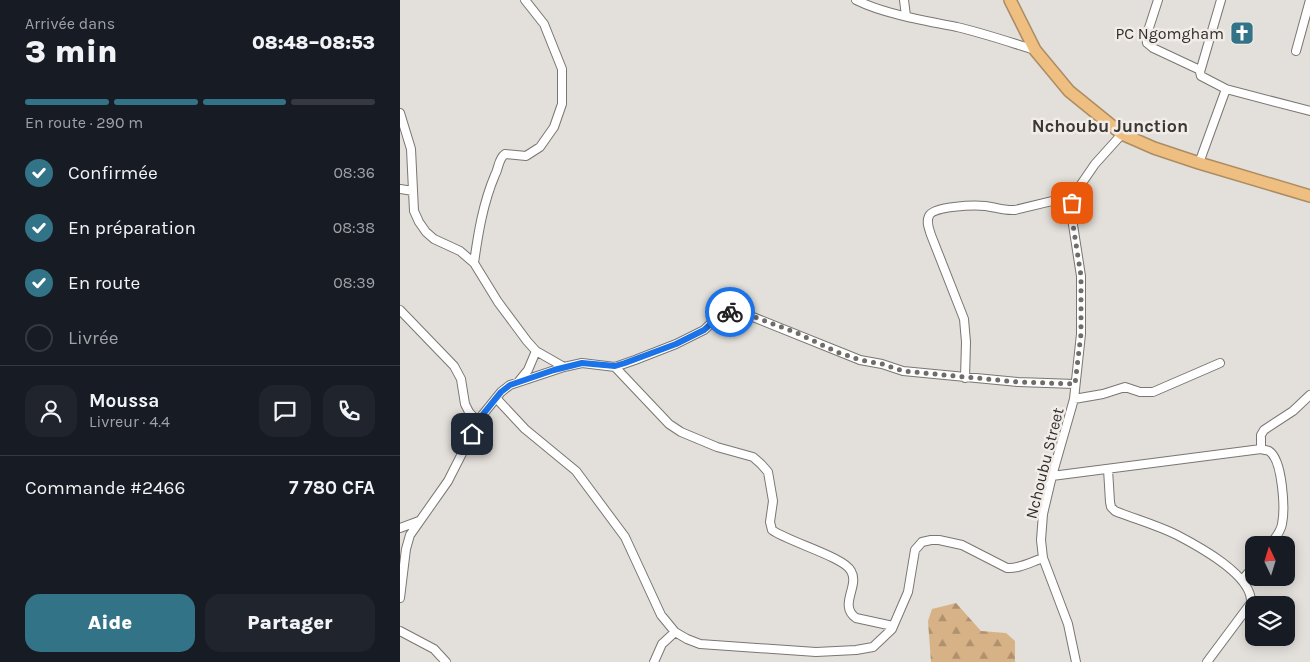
<!DOCTYPE html>
<html lang="fr">
<meta charset="utf-8">
<style>
body{margin:0;font-family:Karla,sans-serif;background:#20242c;color:#f1f3f6;height:100vh;display:flex;flex-direction:column;font-size:19px;white-space:nowrap}
*{box-sizing:border-box;margin:0}
p{font-size:16px;color:#9ea1a6}
.icon{flex:none;width:28px;height:28px;fill:none;stroke:currentColor;stroke-width:2;stroke-linecap:round;stroke-linejoin:round}
.map{position:relative;flex:1;overflow:hidden}
.details{display:flex;flex-direction:column;background:#171b24;width:400px}
.details>*{flex:none}
.needle{width:32px;rotate:356deg}
.tools{position:absolute;left:845px;top:536px;display:grid;gap:10px}
.tools a{display:grid;place-items:center;width:50px;height:50px;border-radius:10px;background:#171b24;box-shadow:0 2px 12px #0003;font-size:25px}
.pin{position:absolute;display:grid;place-items:center;width:42px;height:42px;color:#fff;margin:-21px;border-radius:10px;box-shadow:0 2px 8px #0006}
.courier{position:absolute;display:grid;place-items:center;width:50px;height:50px;margin:-25px;border:4px solid #1a73e8;border-radius:50%;background:#fff;color:#222;box-shadow:0 1px 6px #0007}
.overview em{font-style:normal;font-weight:800}
.overview div{display:flex;flex-direction:column-reverse}
.overview{display:flex;align-items:center;justify-content:space-between;height:85px;padding:0 25px}
h1{font-size:32px;font-weight:800;line-height:38px}
.bar{display:grid;grid-template-columns:repeat(4,1fr);gap:8px 5px;align-content:center;height:60px;padding:0 25px}
.bar i{height:6px;border-radius:4px;background:#363941}
.bar .on{background:#337387}
.bar p{grid-column:span 4}
.line{display:flex;align-items:center;gap:12px;padding:0 25px;border-top:1px solid #363941}
.line div{flex:1}
.round{display:grid;place-items:center;flex:none;width:52px;height:52px;border-radius:15px;background:#20242c}
ol{padding:0 25px;list-style:none}
li{display:flex;align-items:center;gap:15px;height:55px}
li p{margin-inline-start:auto}
li .icon{padding:5px;border-radius:50%;background:#337387;color:#fff;stroke-width:4}
li:last-child{color:#9ea1a6}
li i{width:28px;height:28px;border:2px solid #363941;border-radius:50%}
.primary-button{display:flex;gap:10px;margin-top:auto;padding:10px 25px}
.primary-button a{flex:1;height:58px;border-radius:15px;background:#337387;color:#fff;font-size:20px;font-weight:800;line-height:58px;text-align:center}
.primary-button a+a{background:#20242c;color:#f1f3f6}
main{display:flex;flex:1;min-height:0}
.map>svg:first-child{display:block}
.forest{fill:url(#forest-firs)}
.lines{fill:none;stroke-linecap:round;stroke-linejoin:round}
.minor-casing{stroke:#7a7671;stroke-width:10}
.highway-casing{stroke:#ac8c64;stroke-width:14}
.minor{stroke:#fff;stroke-width:8}
.highway{stroke:#efbe81;stroke-width:11}
.done{stroke:#6f6c6a;stroke-width:5;stroke-dasharray:0 9}
.route{stroke:#1a73e8;stroke-width:6}
.labels{text-anchor:middle;stroke-width:5;stroke-linejoin:round;paint-order:stroke}
.poi-label{font-size:16px;fill:#302e2d;stroke:#f1ece7;text-anchor:end}
.street-label{font-size:16px;fill:#302e2d;stroke:#f1ece7}
.neighbourhood-label{font-size:18px;font-weight:bold;fill:#3c3834;stroke:#f1ece7}
</style>
<main>
<section class="details">
<div class="overview"><div><h1>3 min</h1><p>Arrivée dans</p></div><em>08:48–08:53</em></div>
<div class="bar"><i class="on"></i><i class="on"></i><i class="on"></i><i></i><p>En route · 290 m</p></div>
<ol>
<li><svg class="icon" aria-label="check" viewBox="0 0 24 24"><path d="M5 12l5 5 9-10"/></svg>Confirmée<p>08:36</p></li>
<li><svg class="icon" aria-label="check" viewBox="0 0 24 24"><path d="M5 12l5 5 9-10"/></svg>En préparation<p>08:38</p></li>
<li><svg class="icon" aria-label="check" viewBox="0 0 24 24"><path d="M5 12l5 5 9-10"/></svg>En route<p>08:39</p></li>
<li><i></i>Livrée</li>
</ol>
<div class="line" style="height:90px"><a class="round"><svg class="icon" aria-label="person" viewBox="0 0 24 24"><circle cx="12" cy="8" r="4"/><path d="M4 21q1-7 8-7t8 7"/></svg></a><div><b>Moussa</b><p>Livreur · 4.4</p></div><a class="round"><svg class="icon" aria-label="chat" viewBox="0 0 24 24"><path d="M4 5h16v11H9l-5 4z"/></svg></a><a class="round"><svg class="icon" aria-label="phone" viewBox="0 0 24 24"><path d="M5 4h4l2 5-3 2q2 4 5 5l2-3 5 2v4C11 20 4 13 5 4z"/></svg></a></div>
<div class="line" style="height:65px"><div>Commande #2466</div><b>7 780 CFA</b></div>
<div class="primary-button"><a>Aide</a><a>Partager</a></div>
</section>
<div class="map">
<svg width="910" height="662" viewBox="0 0 910 662">
<defs>
<pattern id="forest-firs" width="22" height="20" patternUnits="userSpaceOnUse" patternTransform="scale(1.25)"><rect width="22" height="20" fill="#d7b286"/><path d="M5 1l3.5 6h-7zM16 11l3.5 6h-7z" fill="#af916e"/></pattern>
</defs>
<rect width="100%" height="100%" fill="#e3dfda"/>
<path class="forest" d="M 556,603 L 581,631 L 606,633 L 615,641 L 615,662 L 531,662 L 528,621 L 532,609 Z"/>
<g class="lines">
<g class="minor-casing">
<path id="minor" d="M 456,0 C 484,14 526,21 557,27 C 583,33 609,42 635,50
M 504,0 L 506,16
M 758,0 L 746,37 L 747,43 L 753,48 L 800,70
M 896,51 L 910,0
M 826,89 L 910,111
M 0,113 L 11,149 L 14,211 L 19,222 L 26,232 L 34,239 L 60,251 L 74,263 L 98,302 L 127,341 L 136,351 L 164,367 L 182,363 L 215,367 L 235,360 L 276,344 L 304,330 L 323,312 L 343,313 L 460,360 L 482,364 L 503,371 L 618,382 L 675,384
M 799,163 L 826,89 L 801,76 L 800,72 L 821,0
M 0,189 L 13,191
M 74,263 C 78,234 83,203 95,175 C 99,168 98,159 105,154 L 126,156 L 140,147 L 154,127 L 162,104 L 162,69 L 144,24 L 125,0
M 0,310 L 54,366 L 61,379 L 65,404 L 69,412 L 78,422
M 215,367 L 269,424 L 281,432 L 317,447 L 353,457 L 361,464 L 368,472 L 373,501 L 370,522 L 372,530 C 389,542 444,557 451,571 C 460,586 438,605 456,618 L 493,626
M 565,378 L 566,342 L 564,319 L 531,235 C 529,229 526,222 529,216 C 533,206 574,205 585,206 C 595,207 604,211 615,210 L 673,196
M 119,381 L 128,370 L 136,351
M 96,398 L 125,429 L 176,471 L 225,537 L 261,615 L 275,632 L 287,639 L 300,644 L 416,652 L 456,650 L 473,647 L 492,629 L 508,592 L 515,550 L 522,542 L 531,540 L 539,540 L 562,545 L 607,568 C 619,569 631,562 643,558
M 674,399 L 703,394 L 725,387 L 740,392 L 753,392 L 820,363
M 861,449 L 861,435 L 864,430 L 893,411 L 910,395
M 708,469 L 710,502 L 711,507 L 715,511 C 735,519 757,525 777,535 C 798,546 853,575 851,603 L 807,662
M 652,476 L 861,449 C 863,450 867,450 869,451 C 883,460 885,510 882,524 C 881,532 874,539 870,545
M 0,528 L 19,521
M 842,580 L 854,566
M 0,598 L 6,549 L 10,535 L 48,481 L 80,418 L 101,392 L 110,385 L 164,367
M 0,631 L 34,649 L 46,662
M 254,662 L 262,644 L 275,632
M 676,662 L 668,624 L 643,558 L 641,540 L 643,514 L 652,476 L 674,399 L 681,334 L 681,276 L 671,212 L 673,196 L 695,164 L 722,134"/>
</g>
<g class="highway-casing">
<path id="highway" d="M 610,0 L 635,50 L 669,91 L 722,134 L 754,148 L 799,163 L 910,196"/>
</g>
<use href="#minor" class="minor"/>
<use href="#highway" class="highway"/>
</g>
<g class="lines">
<path class="done" d="M 330,312 L 344,313 L 397,333 L 437,352 L 460,360 L 482,364 L 503,371 L 618,382 L 675,384 L 681,334 L 681,276 L 671,212 L 672,203"/>
<path class="route" d="M 72,434 L 80,418 L 101,392 L 110,385 L 154,370 L 182,363 L 215,366 L 225,363 L 276,344 L 304,330 L 324,312 L 330,312"/>
</g>
<defs>
<g id="church-square" transform="scale(1.25)"><rect x="-9" y="-9" width="18" height="18" rx="4" fill="#337387" stroke="#f1ece7"/><path d="M-1.2-6h2.4v3.5h3.3v2.4h-3.3V6h-2.4V-.1h-3.3v-2.4h3.3Z" fill="#fff"/></g>
</defs>
<g fill-rule="evenodd">
<use href="#church-square" x="842" y="33"/>
</g>
<g class="labels">
<g class="poi-label">
<text x="824" y="39">PC Ngomgham</text>
</g>
<g class="street-label">
<text transform="translate(644 463) rotate(-76)" y="6">Nchoubu Street</text>
</g>
<g class="neighbourhood-label">
<text x="710" y="132">Nchoubu Junction</text>
</g>
</g>
</svg>
<div class="tools">
<a><svg class="needle" viewBox="-14 -14 28 28"><path d="M0-13l5 13h-10z" fill="#e53935"/><path d="M0 13l5-13h-10z" fill="#9ea1a6"/></svg></a>
<a><svg class="icon" aria-label="layers" viewBox="0 0 24 24"><path d="M12 4l9 5-9 5-9-5zM3 14l9 5 9-5"/></svg></a>
</div>
<div class="pin" style="left:672px;top:203px;background:#ea580c"><svg class="icon" aria-label="bag" viewBox="0 0 24 24"><path d="M5 8h14l-1 12H6zM9 8a3 3 0 0 1 6 0"/></svg></div>
<div class="pin" style="left:72px;top:434px;background:#1f2937"><svg class="icon" aria-label="home" viewBox="0 0 24 24"><path d="M3 11l9-7 9 7M6 9v11h12V9"/></svg></div>
<div class="courier" style="left:330px;top:312px"><svg class="icon" aria-label="bike" viewBox="0 0 24 24"><circle cx="6" cy="16" r="4"/><circle cx="18" cy="16" r="4"/><path d="M6 16l4-8h5l3 8M10 8l3 8H6M13 5h3"/></svg></div>
</div>
</main>
